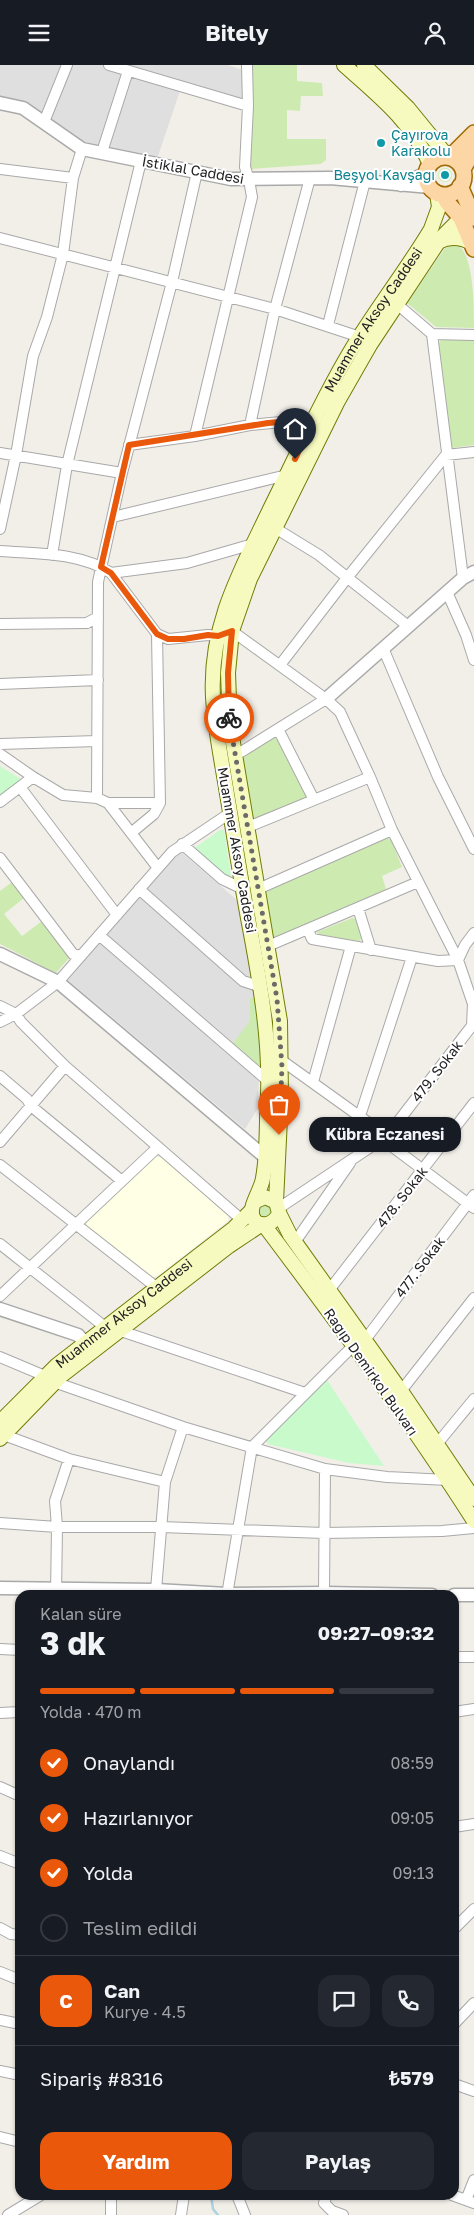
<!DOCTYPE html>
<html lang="tr">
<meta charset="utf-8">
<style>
body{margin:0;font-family:"Golos Text",sans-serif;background:#242831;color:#f1f3f6;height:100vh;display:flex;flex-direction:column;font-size:19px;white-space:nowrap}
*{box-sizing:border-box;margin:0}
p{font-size:16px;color:#9ea1a6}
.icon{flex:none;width:28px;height:28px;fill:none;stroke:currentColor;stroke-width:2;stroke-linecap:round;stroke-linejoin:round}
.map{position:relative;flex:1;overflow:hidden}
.sheet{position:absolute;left:15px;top:1525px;width:444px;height:610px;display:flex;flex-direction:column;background:#171b24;border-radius:15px;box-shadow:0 1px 4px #0004}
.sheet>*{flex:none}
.pin{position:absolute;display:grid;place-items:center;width:42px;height:42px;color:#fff;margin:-51px -21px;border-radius:50% 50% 50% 0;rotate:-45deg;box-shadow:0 0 5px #0007}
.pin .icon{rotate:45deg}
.courier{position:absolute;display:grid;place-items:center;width:50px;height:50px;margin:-25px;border:4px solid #ea580c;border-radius:50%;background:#fff;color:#222;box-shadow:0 1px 6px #0007}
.bubble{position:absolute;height:35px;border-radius:15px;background:#171b24;box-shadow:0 1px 4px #0004;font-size:16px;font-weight:700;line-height:35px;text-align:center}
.head em{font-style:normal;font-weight:700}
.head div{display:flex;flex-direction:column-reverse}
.head{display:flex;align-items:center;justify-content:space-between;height:85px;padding:0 25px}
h1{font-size:32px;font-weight:700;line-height:38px}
.bar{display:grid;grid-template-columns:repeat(4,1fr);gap:8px 5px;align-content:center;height:60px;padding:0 25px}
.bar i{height:6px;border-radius:4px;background:#363941}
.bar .active{background:#ea580c}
.bar p{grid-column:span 4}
.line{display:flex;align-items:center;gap:12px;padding:0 25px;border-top:1px solid #363941}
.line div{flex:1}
.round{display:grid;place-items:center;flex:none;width:52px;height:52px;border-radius:15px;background:#242831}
ol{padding:0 25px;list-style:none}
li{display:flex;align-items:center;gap:15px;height:55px}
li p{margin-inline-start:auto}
li .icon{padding:5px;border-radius:50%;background:#ea580c;color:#fff;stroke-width:4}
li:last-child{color:#9ea1a6}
li i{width:28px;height:28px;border:2px solid #363941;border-radius:50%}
.action{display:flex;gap:10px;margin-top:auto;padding:10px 25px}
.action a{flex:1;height:58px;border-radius:15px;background:#ea580c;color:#fff;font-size:20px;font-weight:700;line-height:58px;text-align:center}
.action a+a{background:#242831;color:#f1f3f6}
header{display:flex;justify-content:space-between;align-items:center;height:65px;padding:0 25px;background:#171b24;font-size:22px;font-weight:700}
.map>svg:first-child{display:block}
.residential{fill:#e0dfdf}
.education{fill:#ffffe5}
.grass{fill:#cdebb0}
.park{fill:#c8facc}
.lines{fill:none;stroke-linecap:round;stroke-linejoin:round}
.stream{stroke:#aad3df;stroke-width:2.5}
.minor-casing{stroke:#a9a9a9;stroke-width:12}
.tertiary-casing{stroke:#a9a9a9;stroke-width:15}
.secondary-casing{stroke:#707d05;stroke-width:16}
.primary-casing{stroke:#a06b00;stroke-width:18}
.minor{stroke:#fff;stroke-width:10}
.tertiary{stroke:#fff;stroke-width:12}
.secondary{stroke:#f7fabf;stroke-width:14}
.primary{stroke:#fcd6a4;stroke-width:15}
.done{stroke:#6b6a68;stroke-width:5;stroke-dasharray:0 9}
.route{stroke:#ea580c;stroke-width:6}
.culture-dot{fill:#0f9aa8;stroke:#fff;stroke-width:2}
.labels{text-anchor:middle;stroke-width:4;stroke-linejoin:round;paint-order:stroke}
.culture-label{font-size:14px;fill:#0d838f;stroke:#fff;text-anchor:start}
.street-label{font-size:14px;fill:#222;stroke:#fff}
</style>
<header><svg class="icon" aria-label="menu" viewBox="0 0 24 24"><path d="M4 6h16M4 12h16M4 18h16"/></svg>Bitely<svg class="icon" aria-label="person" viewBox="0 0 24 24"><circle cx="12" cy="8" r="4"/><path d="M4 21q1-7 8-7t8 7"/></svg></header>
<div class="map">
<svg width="474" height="2150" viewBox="0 0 474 2150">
<rect width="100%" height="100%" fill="#f2efe9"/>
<path class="residential" d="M 0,0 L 227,0 L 243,5 L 242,34 L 183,17 L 157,94 L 82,76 L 21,35 L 0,31 Z
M 179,785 L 238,836 L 258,935 L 264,1001 L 259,1001 L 258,1043 L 245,1064 L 68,915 Z"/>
<path class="education" d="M 152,1092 L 164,1092 L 228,1147 L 228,1156 L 159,1210 L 150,1213 L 87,1162 L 86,1156 Z"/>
<path class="grass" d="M 252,0 L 297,0 L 297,16 L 322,18 L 323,31 L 301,31 L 300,46 L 287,45 L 287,74 L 326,74 L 326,95 L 321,99 L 252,104 L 248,99 L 253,47 Z
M438 110a7 7 0 1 1 14 0a7 7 0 1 1-14 0Z
M 456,179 C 474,187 474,240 474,263 L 436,262 L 407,238 L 445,183 Z
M 441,275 L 474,275 L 474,380 L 452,383 L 437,281 Z
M 222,577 L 226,577 L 269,923 L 266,923 L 221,661 L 219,613 Z
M 277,671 L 307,730 L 303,735 L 252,755 L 241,694 L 245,689 Z
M 386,773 L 391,774 L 402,802 L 382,811 L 387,827 L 278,874 L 273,873 L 265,829 L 269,825 Z
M 12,817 L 24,833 L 4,849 L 22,871 L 42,856 L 70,892 L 56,908 L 0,879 L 0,826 Z
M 352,853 L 357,854 L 363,873 L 359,876 L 318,870 L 317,867 Z
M 258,932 L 264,1001 L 259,1001 L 233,978 L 250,956 L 250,933 Z
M259 1147a6 6 0 1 1 12 0a6 6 0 1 1-12 0Z"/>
<path class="park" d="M 0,701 L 22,715 L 0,734 Z
M 220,765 L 224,765 L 231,812 L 228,812 L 198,787 L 196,782 Z
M 327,1315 L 384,1401 L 349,1398 L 268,1379 L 266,1375 Z"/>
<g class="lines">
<path class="stream" d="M 211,2130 L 213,2144 L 218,2150"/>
<g class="minor-casing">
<path id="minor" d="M 109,0 L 248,41
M 44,57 L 67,0
M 102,87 L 128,6
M 0,104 L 73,113
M 0,173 L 275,244 L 360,272
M 397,239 L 432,269 L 474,270
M 328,260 L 365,116
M 432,269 L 463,513
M 250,360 L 275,244 L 310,113
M 195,371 L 252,132 L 249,115 L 245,102 L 248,41 L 247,0
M 129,380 L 195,371 L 250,360 L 302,355 L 311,360
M 0,388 L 122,408
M 113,452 L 287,410
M 275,463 L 319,490 L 408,561
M 0,464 L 16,390 L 33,291 L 47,252 L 63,189 L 73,113 L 82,84
M 0,486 C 36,489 80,487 111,508 L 157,569 L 160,738 L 108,738 L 97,733 L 63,730 L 33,712 L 0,689
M 52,490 L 67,400 L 141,96
M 111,508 L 187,498 L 253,479
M 447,527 L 466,570 L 474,595
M 0,559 L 87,558 L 98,552
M 157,569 L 168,574 L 208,570 L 218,571 L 232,566 L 326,634 L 340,647 L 370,712 L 392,765 L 458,895 L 438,896 L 312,874 L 308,865
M 383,583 L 438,712 L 474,784
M 280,600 L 347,513 L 446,390 L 474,387
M 0,619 L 98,615
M 278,664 L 314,735
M 0,679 L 97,676
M 235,687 L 241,687 L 326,634
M 20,722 L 117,850
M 97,733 L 98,517 L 122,408 L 172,217 L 197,107
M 0,737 L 33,712
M 108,738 L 158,803
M 248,762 L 370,712
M 131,768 L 154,749 L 160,738
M 182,779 L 222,814 L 243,824
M 0,793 L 73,889 L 81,891
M 139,824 L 243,916 L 261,922
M 258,824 L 392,765
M 358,843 L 371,885
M 99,870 L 268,1016
M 268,881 L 418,817
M 0,941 L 16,949 L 21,957 L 65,1001 L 242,1155
M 0,957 L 16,949 L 58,917 L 172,787 L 230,748
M 472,960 L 473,939 L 458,895 L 465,880 L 474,868
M 281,995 L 387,1071
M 0,1011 L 27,1034 L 31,1041 L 122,1116
M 313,1017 L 351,881
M 360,1051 L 412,892
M 382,1074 L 474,1143
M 0,1077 L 65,1001
M 0,1100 L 156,1222
M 279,1143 L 387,1071 L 474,958
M 295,1177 L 350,1098
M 0,1179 L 105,1262
M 330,1224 L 474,1038
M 0,1231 L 158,1082
M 118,1265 L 305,1328
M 365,1275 L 474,1130
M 0,1292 L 45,1311
M 54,1317 L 183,1362 L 325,1404 L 387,1412 L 448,1415
M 401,1326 L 474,1233
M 4,1370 L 69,1394 L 165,1417
M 437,1379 L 474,1334
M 0,1458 L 57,1462 L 161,1462 L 324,1468 L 442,1466 L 474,1463
M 156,1525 L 165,1417 L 183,1362
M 324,1528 L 325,1404
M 56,1530 L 57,1462 L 55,1436 L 69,1394
M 227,1530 L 252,1382 L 354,1280
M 0,1584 L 20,1585
M 454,1592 L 474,1592
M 454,1647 L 474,1644
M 0,1648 L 20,1647
M 0,1722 L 20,1731
M 454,1762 L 474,1759
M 0,1791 L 20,1799
M 0,1863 L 11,1869 L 20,1870
M 454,1864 L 474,1844
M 0,1907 L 20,1915
M 0,1955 L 20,1959
M 454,1959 L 474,1938
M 0,2006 L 20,2010
M 454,2019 L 474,2026
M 0,2072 L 20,2077
M 111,2130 L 111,2150
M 237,2130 L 245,2150
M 327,2130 L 324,2138 L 332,2146 L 343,2150
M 452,2130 L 474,2138
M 466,2135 L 474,2115
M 8,2150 L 41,2130
M 181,2150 L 184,2130"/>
</g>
<g class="tertiary-casing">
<path id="tertiary" d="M 0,38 L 23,43 L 82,84 L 231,114 L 330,113 L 430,122
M 401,120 L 426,108
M 326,634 L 463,513 L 474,507
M 0,889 L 58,917 L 265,1092
M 0,1244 L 78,1270 L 92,1286
M 0,1523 L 156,1525 L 227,1529 L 324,1528 L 432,1530
M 454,1530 L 474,1530"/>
</g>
<g class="secondary-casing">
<g id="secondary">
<path d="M 344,0 C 379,31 411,56 430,99"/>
<path d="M 364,0 L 408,43 L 448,92"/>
<path d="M 438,177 C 449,171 461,172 472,178"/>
<path id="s1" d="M 256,1136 L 265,1132 L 276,1137 L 279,1148 C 274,1161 255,1165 252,1149 C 250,1140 262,1123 263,1113 C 268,1086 266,1058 268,1031 C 270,976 261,923 251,869 C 242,823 235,776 227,729 C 222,697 215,665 213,632 C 209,560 241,505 271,442 C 297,390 320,337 350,287 C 375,245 406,206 431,164 L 439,142 L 437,128"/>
<path d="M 276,1137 L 281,1032 L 280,956 L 230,660 L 228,608 L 232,566 L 250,514 L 338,336 L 370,280 L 441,173 L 461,153"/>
<path d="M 279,1148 L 290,1170 L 401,1326 L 474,1434"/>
<path d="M 264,1160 C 337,1257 409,1354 474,1456"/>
<path id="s2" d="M 0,1357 L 57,1300 L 234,1163 L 252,1145"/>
<path d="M 0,1374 L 61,1311 L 229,1181 L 262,1159"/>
</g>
</g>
<g class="primary-casing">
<path id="primary" d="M 450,92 L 474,68
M426 111a19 19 0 1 1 38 0a19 19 0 1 1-38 0Z
M 463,104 L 474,85
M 460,121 L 474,153
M 444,130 L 447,137 L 461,153 L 474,184"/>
</g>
<use href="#minor" class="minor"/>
<use href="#tertiary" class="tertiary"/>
<use href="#secondary" class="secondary"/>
<use href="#primary" class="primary"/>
</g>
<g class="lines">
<path class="done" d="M 229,653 L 277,934 L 282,1002 L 279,1070"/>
<path class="route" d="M 229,653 L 228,608 L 232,566 L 218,571 L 208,570 L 184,574 L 168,574 L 157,569 L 111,508 L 101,502 L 129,380 L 268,358 L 302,355 L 311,360 L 295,394"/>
</g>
<g class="culture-dot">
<circle cx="381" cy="78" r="5"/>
<circle cx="445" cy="110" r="5"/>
</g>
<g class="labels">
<g class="culture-label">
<text x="391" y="75">Çayırova<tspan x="391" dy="16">Karakolu</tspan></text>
<text x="435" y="115" text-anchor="end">Beşyol Kavşağı</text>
</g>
<g class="street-label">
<text transform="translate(193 105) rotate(10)" y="5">İstiklal Caddesi</text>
<text dy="5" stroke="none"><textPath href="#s1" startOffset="1009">Muammer Aksoy Caddesi</textPath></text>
<text transform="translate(237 785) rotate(80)" y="5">Muammer Aksoy Caddesi</text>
<text transform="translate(437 1006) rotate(-52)" y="5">479. Sokak</text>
<text transform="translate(402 1132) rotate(-52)" y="5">478. Sokak</text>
<text transform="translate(420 1202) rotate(-53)" y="5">477. Sokak</text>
<text dy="5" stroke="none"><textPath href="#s2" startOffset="165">Muammer Aksoy Caddesi</textPath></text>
<text transform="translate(371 1307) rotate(55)" y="5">Ragıp Demirkol Bulvarı</text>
</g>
</g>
</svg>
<div class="pin" style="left:279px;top:1070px;background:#ea580c"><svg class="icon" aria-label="bag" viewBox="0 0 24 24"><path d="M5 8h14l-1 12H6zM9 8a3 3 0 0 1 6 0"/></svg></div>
<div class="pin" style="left:295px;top:394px;background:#1f2937"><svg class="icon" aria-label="home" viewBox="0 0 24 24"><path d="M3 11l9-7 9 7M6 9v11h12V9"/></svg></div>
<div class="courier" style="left:229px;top:653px"><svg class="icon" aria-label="bike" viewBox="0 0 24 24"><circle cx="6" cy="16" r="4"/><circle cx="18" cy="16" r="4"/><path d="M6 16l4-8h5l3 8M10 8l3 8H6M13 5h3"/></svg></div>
<div class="bubble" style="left:309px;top:1052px;width:152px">Kübra Eczanesi</div>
<section class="sheet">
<div class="head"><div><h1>3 dk</h1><p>Kalan süre</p></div><em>09:27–09:32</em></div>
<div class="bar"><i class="active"></i><i class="active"></i><i class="active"></i><i></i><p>Yolda · 470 m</p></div>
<ol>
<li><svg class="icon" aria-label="check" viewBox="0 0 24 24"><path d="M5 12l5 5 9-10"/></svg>Onaylandı<p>08:59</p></li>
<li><svg class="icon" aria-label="check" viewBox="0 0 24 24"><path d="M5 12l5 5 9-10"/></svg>Hazırlanıyor<p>09:05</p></li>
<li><svg class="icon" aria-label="check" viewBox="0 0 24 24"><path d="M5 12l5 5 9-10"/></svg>Yolda<p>09:13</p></li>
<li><i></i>Teslim edildi</li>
</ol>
<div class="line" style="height:90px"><b class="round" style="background:#ea580c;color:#fff">C</b><div><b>Can</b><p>Kurye · 4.5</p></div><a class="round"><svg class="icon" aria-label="chat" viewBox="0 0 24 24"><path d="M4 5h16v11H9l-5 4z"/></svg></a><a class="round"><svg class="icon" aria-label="phone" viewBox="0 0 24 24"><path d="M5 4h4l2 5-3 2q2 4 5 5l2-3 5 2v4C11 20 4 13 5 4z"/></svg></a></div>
<div class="line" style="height:65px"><div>Sipariş #8316</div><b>₺579</b></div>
<div class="action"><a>Yardım</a><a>Paylaş</a></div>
</section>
</div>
